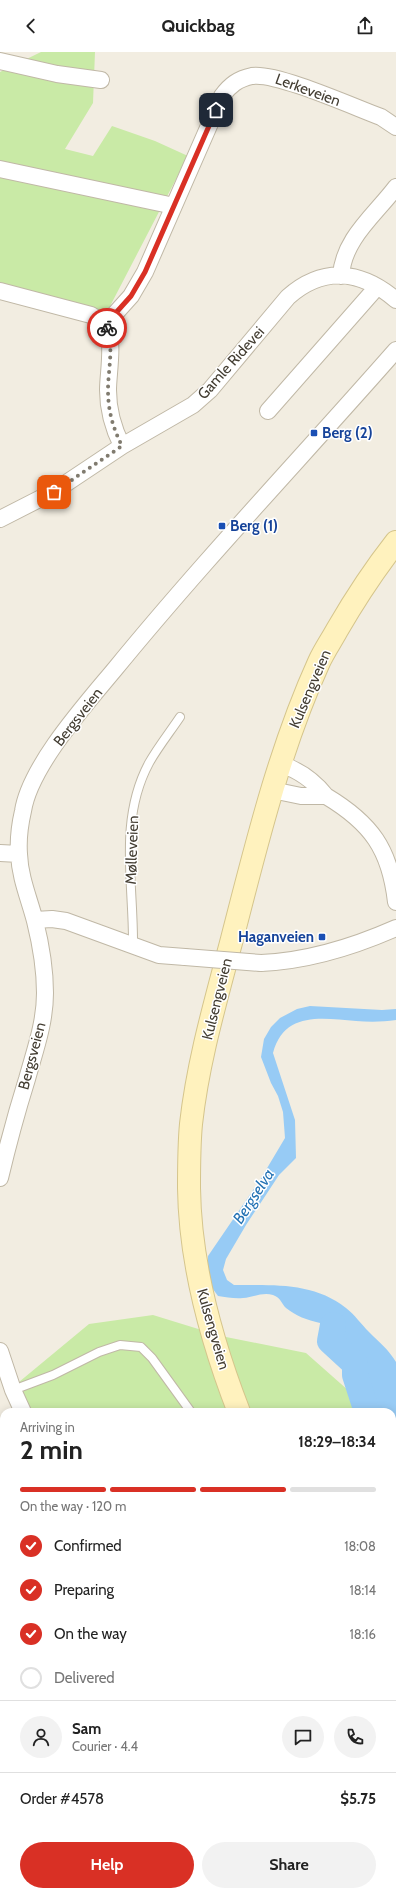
<!DOCTYPE html>
<meta charset="utf-8">
<style>
body{margin:0;font-family:Cabin,sans-serif;background:#f2f2f2;color:#222;height:100vh;display:flex;flex-direction:column;font-size:15px;white-space:nowrap}
*{box-sizing:border-box;margin:0}
p{font-size:13px;color:#767676}
.icon{flex:none;width:22px;height:22px;fill:none;stroke:currentColor;stroke-width:2;stroke-linecap:round;stroke-linejoin:round}
.map{position:relative;flex:1;overflow:hidden}
.side{position:absolute;left:0px;top:1356px;width:396px;height:488px;display:flex;flex-direction:column;background:#fff;border-radius:12px 12px 0 0;box-shadow:0 2px 10px #0003}
.side>*{flex:none}
.pin{position:absolute;display:grid;place-items:center;width:34px;height:34px;color:#fff;margin:-17px;border-radius:8px;box-shadow:0 2px 6px #0006}
.courier{position:absolute;display:grid;place-items:center;width:40px;height:40px;margin:-20px;border:3px solid #d93025;border-radius:50%;background:#fff;color:#222;box-shadow:0 1px 5px #0007}
.overview em{font-style:normal;font-weight:700}
.overview div{display:flex;flex-direction:column-reverse}
.overview{display:flex;align-items:center;justify-content:space-between;height:68px;padding:0 20px}
h1{font-size:26px;font-weight:700;line-height:30px}
.bar{display:grid;grid-template-columns:repeat(4,1fr);gap:6px 4px;align-content:center;height:48px;padding:0 20px}
.bar i{height:5px;border-radius:3px;background:#e0e0e0}
.bar .current{background:#d93025}
.bar p{grid-column:span 4}
.line{display:flex;align-items:center;gap:10px;padding:0 20px;border-top:1px solid #e0e0e0}
.line div{flex:1}
.round{display:grid;place-items:center;flex:none;width:42px;height:42px;border-radius:21px;background:#f2f2f2}
ol{padding:0 20px;list-style:none}
li{display:flex;align-items:center;gap:12px;height:44px}
li p{margin-inline-start:auto}
li .icon{padding:4px;border-radius:50%;background:#d93025;color:#fff;stroke-width:4}
li:last-child{color:#767676}
li i{width:22px;height:22px;border:2px solid #e0e0e0;border-radius:50%}
.button{display:flex;gap:8px;margin-top:auto;padding:8px 20px}
.button a{flex:1;height:46px;border-radius:24px;background:#d93025;color:#fff;font-size:16px;font-weight:700;line-height:46px;text-align:center}
.button a+a{background:#f2f2f2;color:#222}
header{display:flex;justify-content:space-between;align-items:center;height:52px;padding:0 20px;background:#fff;font-size:18px;font-weight:700}
.map>svg:first-child{display:block}
.green{fill:#c9eaa6}
.water{fill:#97cbf5}
.lines{fill:none;stroke-linecap:round;stroke-linejoin:round}
.river{stroke:#97cbf5;stroke-width:26}
.lane-casing{stroke:#c0b8a6;stroke-width:10}
.street-casing{stroke:#c0b8a6;stroke-width:18}
.secondary-casing{stroke:#d5c58c;stroke-width:24}
.lane{stroke:#fff;stroke-width:8}
.street{stroke:#fff;stroke-width:16}
.secondary{stroke:#fff2be;stroke-width:22}
.street-bridge-casing{stroke:#c0b8a6;stroke-width:18;stroke-linecap:butt}
.street-bridge{stroke:#fff;stroke-width:16}
.done{stroke:#807b6f;stroke-width:4;stroke-dasharray:0 7.2}
.route{stroke:#d93025;stroke-width:5}
.transit-dot{fill:#1a4fb4;stroke:#fff;stroke-width:1.5}
.labels{text-anchor:middle;stroke-width:3;stroke-linejoin:round;paint-order:stroke}
.street-label{font-size:15px;fill:#433d32;stroke:#fff}
.transit-label{font-size:15px;font-weight:bold;fill:#164399;stroke:#fff;text-anchor:start}
.water-label{font-size:16px;font-style:italic;fill:#2473b5;stroke:#fff}
</style>
<header><svg class="icon" aria-label="back" viewBox="0 0 24 24"><path d="M15 5l-7 7 7 7"/></svg>Quickbag<svg class="icon" aria-label="share" viewBox="0 0 24 24"><path d="M12 15V3M7 8l5-5 5 5M5 13v7h14v-7"/></svg></header>
<div class="map">
<svg width="396" height="1844" viewBox="0 0 396 1844">
<rect width="100%" height="100%" fill="#f2ede1"/>
<path class="green" d="M 41,0 L 95,0 L 93,51 L 65,97 L 93,104 L 112,74 L 155,89 L 188,104 L 107,260 L 0,238 L 0,20 Z
M 153,1263 L 221,1284 L 306,1301 L 349,1339 L 356,1360 L 22,1360 L 19,1330 L 89,1272 Z"/>
<path class="water" d="M 310,954 L 382,958 L 396,957 L 396,968 C 383,970 369,970 356,969 C 322,966 284,959 273,1001 L 295,1068 L 296,1106 L 279,1123 L 246,1173 L 226,1207 L 223,1218 L 227,1228 L 234,1233 C 273,1233 314,1230 346,1256 C 355,1263 361,1272 369,1280 C 379,1290 389,1298 396,1310 L 396,1426 L 392,1418 L 392,1360 L 363,1360 L 357,1344 L 348,1329 L 352,1310 C 341,1292 323,1303 320,1271 C 307,1268 296,1264 286,1256 C 281,1251 281,1246 273,1243 C 263,1240 253,1245 243,1246 C 235,1247 226,1245 218,1244 L 210,1233 L 207,1221 L 208,1204 L 260,1128 L 285,1086 L 283,1060 L 278,1044 L 271,1031 L 261,1005 L 264,987 L 271,975 L 280,966 L 297,957 Z
M 396,1733 L 396,1754 L 392,1754 L 392,1735 Z
M 131,1840 L 150,1840 L 148,1844 L 131,1844 Z"/>
<g class="lines">
<path class="river" d="M 333,1273 L 330,1289 L 355,1312 L 355,1323 L 367,1360"/>
<g class="lane-casing">
<path id="lane" d="M 133,895 C 134,832 118,769 149,711 C 158,695 170,680 180,665
M 13,1338 L 53,1323 L 99,1300 L 120,1293 L 141,1295 L 152,1306 L 191,1360"/>
</g>
<g class="street-casing">
<path id="street" d="M 0,9 L 57,22 L 101,28
M 0,117 L 174,154
M 341,224 C 343,187 375,163 396,135
M 0,239 L 91,263 C 97,267 103,270 107,277 C 114,289 108,323 108,338 C 108,359 113,376 122,394
M 104,274 L 131,244 L 145,220 L 222,44 C 230,33 238,27 252,24 C 276,20 354,55 381,65 L 396,75
M 268,359 L 377,235
M 0,467 L 53,440 L 122,394 L 193,353 L 210,338 L 288,245 C 323,214 361,218 396,248
M 272,738 L 301,744 L 326,744 C 314,729 299,718 280,712
M 326,744 C 371,771 390,797 396,850
M 0,801 L 19,802
M 35,868 L 52,867 L 66,869 L 159,903 L 185,905
M 261,911 C 308,909 353,895 396,876
M 0,1126 C 8,1092 17,1059 27,1027 C 35,998 45,971 45,941 C 45,916 41,893 35,869 C 29,846 20,826 19,802 C 18,788 20,772 23,759 C 30,714 86,652 115,617 C 205,507 303,404 396,298
M 0,1299 L 13,1338 L 23,1360"/>
</g>
<g class="secondary-casing">
<path id="secondary" d="M 239,1360 C 211,1288 190,1213 189,1136 C 189,1115 189,1093 191,1072 C 198,1009 216,948 232,887 C 256,794 279,698 319,610 C 324,599 331,589 337,578 C 355,547 374,518 396,490
M 190,1844 L 193,1840"/>
</g>
<use href="#lane" class="lane"/>
<use href="#street" class="street"/>
<use href="#secondary" class="secondary"/>
<g class="street-bridge-casing">
<path id="street-bridge" d="M 185,905 L 261,911"/>
</g>
<use href="#street-bridge" class="street-bridge"/>
</g>
<g class="lines">
<path class="done" d="M 54,440 L 122,394 C 113,376 108,359 108,338 C 108,319 114,294 107,276"/>
<path class="route" d="M 107,276 L 104,274 L 131,244 L 145,220 L 216,58"/>
</g>
<g class="transit-dot">
<rect x="310" y="377" width="8" height="8" rx="2"/>
<rect x="218" y="470" width="8" height="8" rx="2"/>
<rect x="318" y="881" width="8" height="8" rx="2"/>
</g>
<g class="labels">
<g class="street-label">
<text transform="translate(308 38) rotate(20)" y="5">Lerkeveien</text>
<text transform="translate(231 311) rotate(-48)" y="5">Gamle Ridevei</text>
<text transform="translate(310 637) rotate(-67)" y="5">Kulsengveien</text>
<text transform="translate(78 665) rotate(-52)" y="5">Bergsveien</text>
<text transform="translate(132 798) rotate(-88)" y="5">Mølleveien</text>
<text transform="translate(217 947) rotate(-76)" y="5">Kulsengveien</text>
<text transform="translate(32 1004) rotate(-75)" y="5">Bergsveien</text>
<text transform="translate(213 1277) rotate(74)" y="5">Kulsengveien</text>
</g>
<g class="transit-label">
<text x="322" y="386">Berg (2)</text>
<text x="230" y="479">Berg (1)</text>
<text x="314" y="890" text-anchor="end">Haganveien</text>
</g>
<g class="water-label">
<text transform="translate(253 1144) rotate(-57)" y="6">Bergselva</text>
</g>
</g>
</svg>
<div class="pin" style="left:54px;top:440px;background:#ea580c"><svg class="icon" aria-label="bag" viewBox="0 0 24 24"><path d="M5 8h14l-1 12H6zM9 8a3 3 0 0 1 6 0"/></svg></div>
<div class="pin" style="left:216px;top:58px;background:#1f2937"><svg class="icon" aria-label="home" viewBox="0 0 24 24"><path d="M3 11l9-7 9 7M6 9v11h12V9"/></svg></div>
<div class="courier" style="left:107px;top:276px"><svg class="icon" aria-label="bike" viewBox="0 0 24 24"><circle cx="6" cy="16" r="4"/><circle cx="18" cy="16" r="4"/><path d="M6 16l4-8h5l3 8M10 8l3 8H6M13 5h3"/></svg></div>
<section class="side">
<div class="overview"><div><h1>2 min</h1><p>Arriving in</p></div><em>18:29–18:34</em></div>
<div class="bar"><i class="current"></i><i class="current"></i><i class="current"></i><i></i><p>On the way · 120 m</p></div>
<ol>
<li><svg class="icon" aria-label="check" viewBox="0 0 24 24"><path d="M5 12l5 5 9-10"/></svg>Confirmed<p>18:08</p></li>
<li><svg class="icon" aria-label="check" viewBox="0 0 24 24"><path d="M5 12l5 5 9-10"/></svg>Preparing<p>18:14</p></li>
<li><svg class="icon" aria-label="check" viewBox="0 0 24 24"><path d="M5 12l5 5 9-10"/></svg>On the way<p>18:16</p></li>
<li><i></i>Delivered</li>
</ol>
<div class="line" style="height:72px"><a class="round"><svg class="icon" aria-label="person" viewBox="0 0 24 24"><circle cx="12" cy="8" r="4"/><path d="M4 21q1-7 8-7t8 7"/></svg></a><div><b>Sam</b><p>Courier · 4.4</p></div><a class="round"><svg class="icon" aria-label="chat" viewBox="0 0 24 24"><path d="M4 5h16v11H9l-5 4z"/></svg></a><a class="round"><svg class="icon" aria-label="phone" viewBox="0 0 24 24"><path d="M5 4h4l2 5-3 2q2 4 5 5l2-3 5 2v4C11 20 4 13 5 4z"/></svg></a></div>
<div class="line" style="height:52px"><div>Order #4578</div><b>$5.75</b></div>
<div class="button"><a>Help</a><a>Share</a></div>
</section>
</div>
